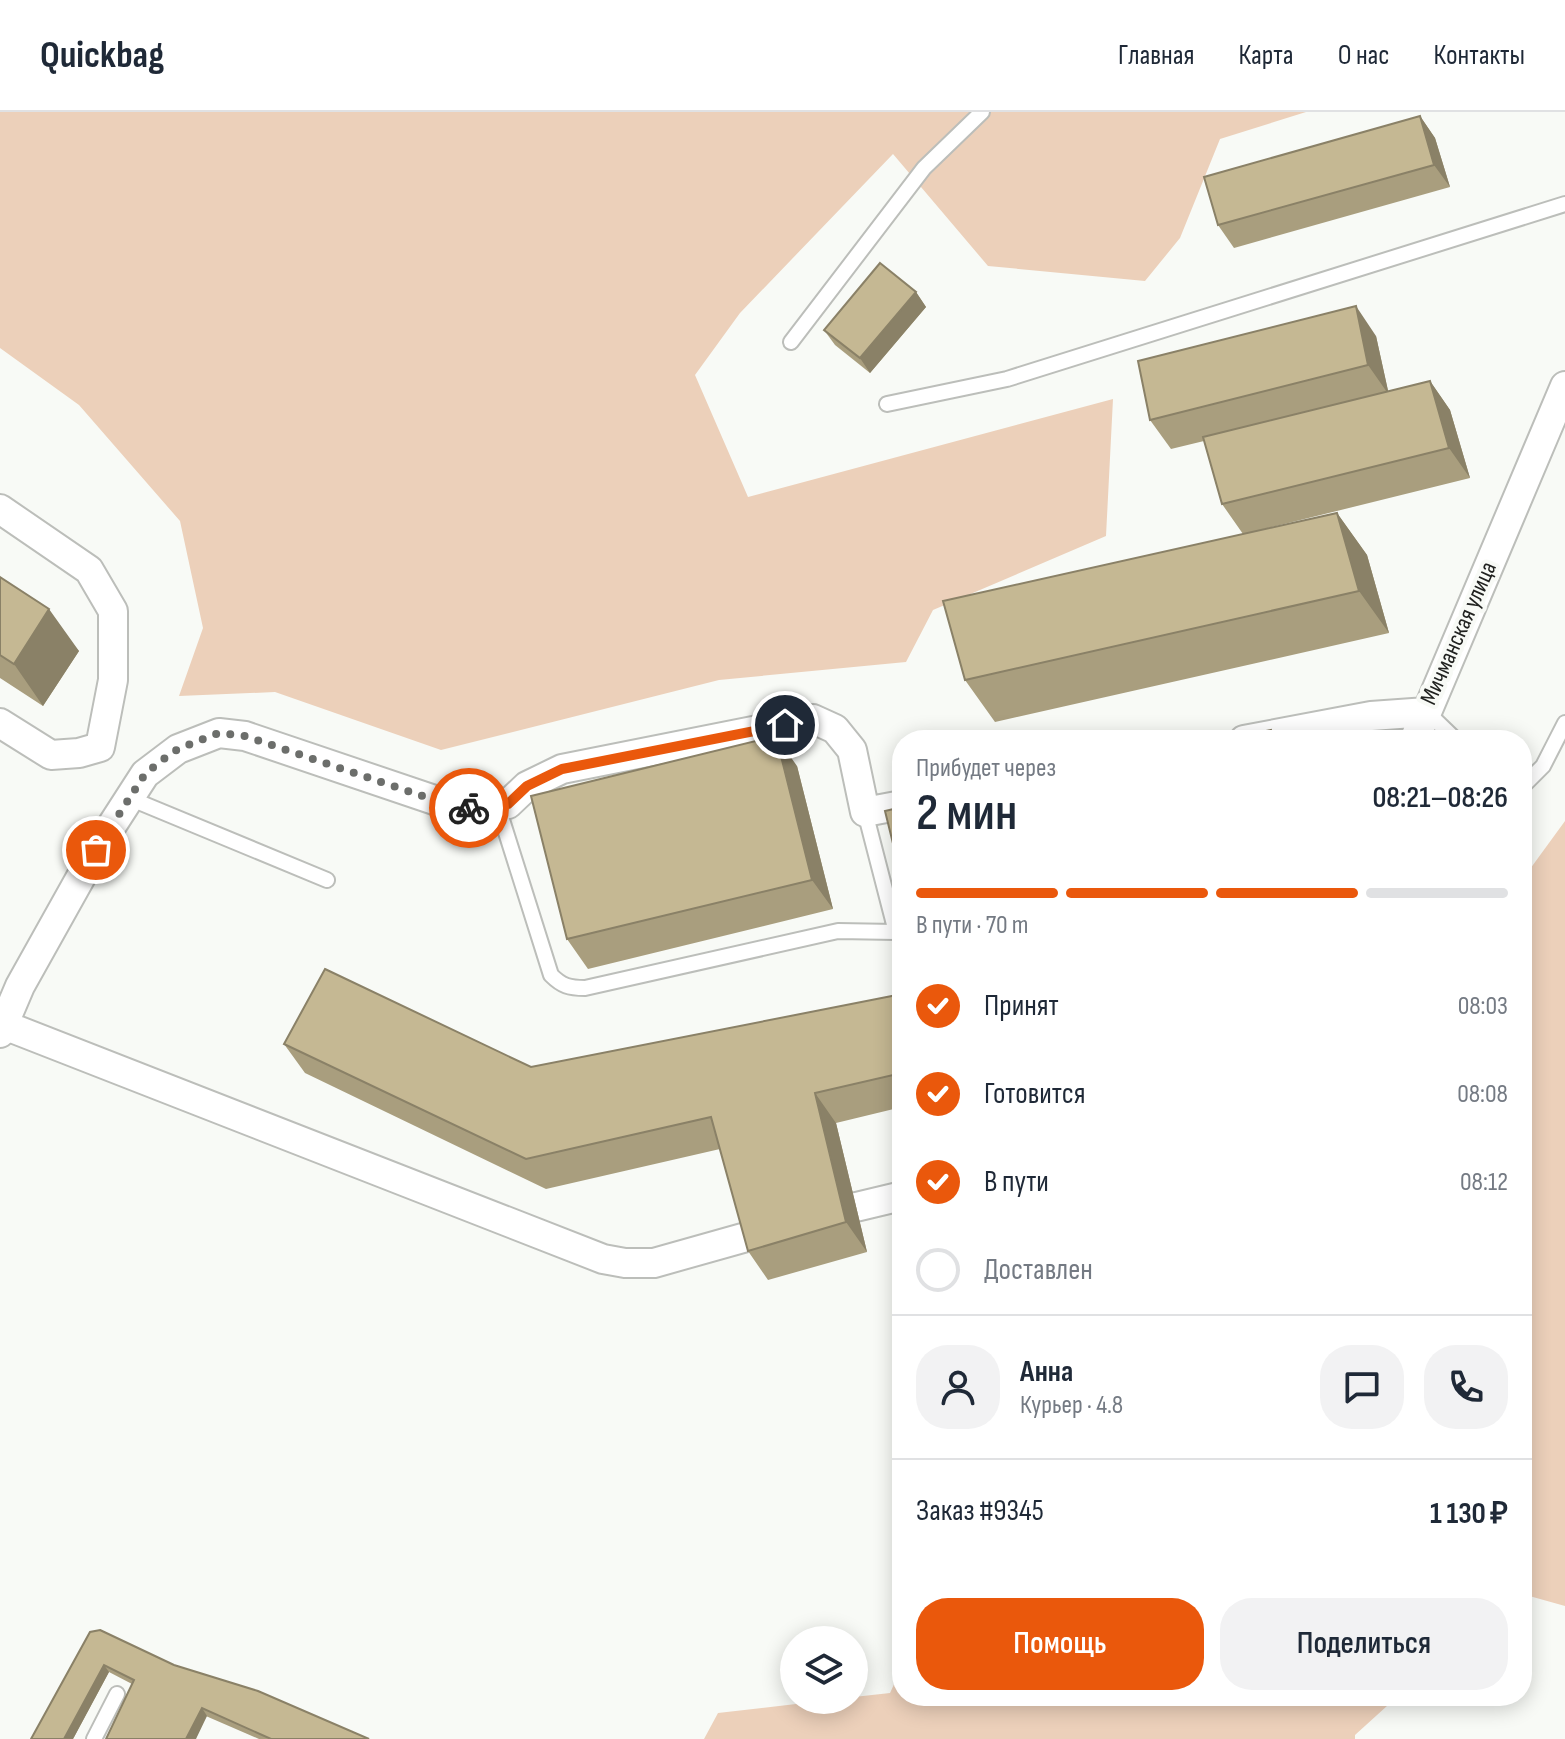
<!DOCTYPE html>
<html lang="ru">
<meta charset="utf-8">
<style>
body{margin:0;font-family:"Sofia Sans Condensed",sans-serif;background:#f2f2f3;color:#1f2937;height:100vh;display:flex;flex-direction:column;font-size:30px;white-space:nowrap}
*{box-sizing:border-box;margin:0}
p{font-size:26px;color:#747a83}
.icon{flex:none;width:44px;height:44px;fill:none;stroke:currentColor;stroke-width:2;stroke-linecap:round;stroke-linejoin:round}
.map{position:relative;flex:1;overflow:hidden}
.side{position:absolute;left:892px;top:618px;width:640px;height:976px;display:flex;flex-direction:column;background:#fff;border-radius:32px;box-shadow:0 4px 20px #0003}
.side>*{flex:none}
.fabs{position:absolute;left:780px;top:1514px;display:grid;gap:16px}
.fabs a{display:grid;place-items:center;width:88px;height:88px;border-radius:50%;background:#fff;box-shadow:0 4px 20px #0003;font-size:40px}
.pin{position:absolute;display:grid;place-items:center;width:68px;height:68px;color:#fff;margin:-34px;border:4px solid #fff;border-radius:50%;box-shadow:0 2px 8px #0007}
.courier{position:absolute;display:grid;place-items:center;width:80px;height:80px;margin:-40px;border:6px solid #ea580c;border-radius:50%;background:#fff;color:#222;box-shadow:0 2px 10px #0007}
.head em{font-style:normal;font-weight:600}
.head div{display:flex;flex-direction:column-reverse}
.head{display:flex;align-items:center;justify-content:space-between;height:136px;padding:0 24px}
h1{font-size:52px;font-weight:600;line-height:60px}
.bar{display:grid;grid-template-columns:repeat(4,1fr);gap:12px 8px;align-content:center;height:96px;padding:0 24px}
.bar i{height:10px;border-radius:6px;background:#e0e1e3}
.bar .selected{background:#ea580c}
.bar p{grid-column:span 4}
.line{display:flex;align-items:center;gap:20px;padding:0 24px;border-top:2px solid #e0e1e3}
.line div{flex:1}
.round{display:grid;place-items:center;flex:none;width:84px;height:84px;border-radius:32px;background:#f2f2f3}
ol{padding:0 24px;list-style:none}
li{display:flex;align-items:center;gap:24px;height:88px}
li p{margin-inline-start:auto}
li .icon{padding:8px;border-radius:50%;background:#ea580c;color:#fff;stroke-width:4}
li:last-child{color:#747a83}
li i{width:44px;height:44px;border:4px solid #e0e1e3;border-radius:50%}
.action{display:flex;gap:16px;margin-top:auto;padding:16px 24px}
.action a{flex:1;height:92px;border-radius:32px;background:#ea580c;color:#fff;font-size:32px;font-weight:600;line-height:92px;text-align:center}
.action a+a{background:#f2f2f3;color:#1f2937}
header{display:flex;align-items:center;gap:48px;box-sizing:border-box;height:112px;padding:0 40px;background:#fff;border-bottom:2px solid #e0e1e3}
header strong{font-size:38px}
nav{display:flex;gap:44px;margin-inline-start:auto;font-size:28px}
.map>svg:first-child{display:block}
.green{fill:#ecd0ba}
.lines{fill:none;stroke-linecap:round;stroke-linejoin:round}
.service-casing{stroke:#bcbeba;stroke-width:18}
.minor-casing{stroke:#bcbeba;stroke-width:32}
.service{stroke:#fff;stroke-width:14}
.minor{stroke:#fff;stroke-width:28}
.wall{fill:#a99e7e}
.shaded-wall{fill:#8a8167}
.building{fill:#c5b893;stroke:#8a8167;stroke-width:2}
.done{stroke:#6c6e6b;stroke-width:8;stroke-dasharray:0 14.4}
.route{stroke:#ea580c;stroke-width:10}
.labels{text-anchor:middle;stroke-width:8;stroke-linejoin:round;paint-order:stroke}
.street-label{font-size:24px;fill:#212220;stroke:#f8faf6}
</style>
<header>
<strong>Quickbag</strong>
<nav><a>Главная</a><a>Карта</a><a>О нас</a><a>Контакты</a></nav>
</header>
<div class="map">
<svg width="1565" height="1627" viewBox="0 0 1565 1627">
<rect width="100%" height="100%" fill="#f8faf6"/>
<path class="green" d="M 0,0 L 1306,0 L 1220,27 L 1180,126 L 1145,169 L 988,154 L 893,42 L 740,201 L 695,263 L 748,385 L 1113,287 L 1106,424 L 933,498 L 906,550 L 719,568 L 441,638 L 275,580 L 179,584 L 203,516 L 180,409 L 79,293 L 0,236 Z
M 1565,709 L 1565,1494 L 1522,1482 L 1522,768 Z
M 902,1555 L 902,1584 L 1398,1584 L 1355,1623 L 1355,1627 L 704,1627 L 718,1601 L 830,1588 L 854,1588 L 854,1585 L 890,1581 Z"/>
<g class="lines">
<g class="service-casing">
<path id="service" d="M 791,230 L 924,56 L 982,0
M 887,292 L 1007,267 L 1565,92
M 1427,600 L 1456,628
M 1522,671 L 1526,671 L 1543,654 L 1565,611
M 129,686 L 327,768
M 498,695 L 551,863 C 562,874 569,876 585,876 L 838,819 L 896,820 L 865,700
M 94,1627 L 117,1582"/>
</g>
<g class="minor-casing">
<path id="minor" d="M 0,397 L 89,458 L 113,499 L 113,568 L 100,635 L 79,641 L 51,643 L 0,611
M 1244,628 L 1371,604 L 1427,600 L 1565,274
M 1414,628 L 1427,600
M 4,913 L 603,1147 L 625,1151 L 654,1151 L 757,1122
M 0,921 L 20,874 L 96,738 L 145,662 L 178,637 L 219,621 L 245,624 L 458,696 L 498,695 L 508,692 L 527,674 L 562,657 L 813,607 L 835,617 L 852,638 L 865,700 L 902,693
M 856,1095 L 902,1084"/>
</g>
<use href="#service" class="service"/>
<use href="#minor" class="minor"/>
</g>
<path class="wall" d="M 1420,4 L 1435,26 L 1450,75 L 1234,136 L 1218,113 Z
M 916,180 L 926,195 L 870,261 L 835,233 L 824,218 Z
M 1376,224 L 1388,279 L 1430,269 L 1450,298 L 1470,366 L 1248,421 L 1337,401 L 1367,443 L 1389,521 L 995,610 L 965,568 L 1243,422 L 1222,392 L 1204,329 L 1171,337 L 1150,308 Z
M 0,465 L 79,539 L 43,594 L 0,566 Z
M 797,654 L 833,797 L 588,857 L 567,827 Z
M 902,882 L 902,995 L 836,1011 L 867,1140 L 768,1168 L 748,1139 L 720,1037 L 546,1077 L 305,961 L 284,932 L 531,955 Z
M 90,1520 L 174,1553 L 369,1627 L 259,1627 L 132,1572 L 109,1560 L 73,1627 Z"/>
<path class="shaded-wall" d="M 1420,4 L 1435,26 L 1450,75 L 1434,53 Z
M 916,180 L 926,195 L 870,261 L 860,246 Z
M 1356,194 L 1376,224 L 1389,283 L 1368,253 Z
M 1430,269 L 1450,298 L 1470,366 L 1449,336 Z
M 1337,401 L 1367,443 L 1389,521 L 1359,479 Z
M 49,497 L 79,539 L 43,594 L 14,552 Z
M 776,624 L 797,654 L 833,797 L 812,768 Z
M 815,981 L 836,1011 L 867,1140 L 846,1110 Z
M 104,1553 L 109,1560 L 73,1627 L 64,1627 Z
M 202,1596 L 207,1604 L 196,1627 L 186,1627 Z"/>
<path class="building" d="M 1420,4 L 1434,53 L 1218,113 L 1204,65 Z
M 880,151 L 916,180 L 860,246 L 824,218 Z
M 1356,194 L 1368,253 L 1150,308 L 1138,249 Z
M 1430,269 L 1449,336 L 1222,392 L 1203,325 Z
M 1337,401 L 1359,479 L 965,568 L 943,489 Z
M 0,465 L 49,497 L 14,552 L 0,543 Z
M 1271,618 L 1273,628 L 1223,628 Z
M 776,624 L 812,768 L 567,827 L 531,684 Z
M 902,695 L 902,768 L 885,699 Z
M 325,857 L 531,955 L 902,882 L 902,961 L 815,981 L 846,1110 L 748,1139 L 711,1005 L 526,1047 L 284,932 Z
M 100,1518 L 174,1553 L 258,1579 L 369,1627 L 271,1627 L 202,1596 L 186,1627 L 106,1627 L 134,1568 L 104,1553 L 64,1627 L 31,1627 L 90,1520 Z"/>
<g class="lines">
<path class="done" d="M 96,738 L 145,662 L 161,649 L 178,637 L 219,621 L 245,624 L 458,696 L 469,696"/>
<path class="route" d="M 469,696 L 498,695 L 508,692 L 527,674 L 562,657 L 785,613"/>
</g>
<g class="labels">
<g class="street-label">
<text transform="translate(1458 521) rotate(-66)" y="8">Мичманская улица</text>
</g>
</g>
</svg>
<div class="fabs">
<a><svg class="icon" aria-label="layers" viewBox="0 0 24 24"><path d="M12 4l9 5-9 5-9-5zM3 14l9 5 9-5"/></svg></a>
</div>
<div class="pin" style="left:96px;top:738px;background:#ea580c"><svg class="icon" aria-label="bag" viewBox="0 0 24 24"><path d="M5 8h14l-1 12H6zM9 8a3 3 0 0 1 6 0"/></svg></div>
<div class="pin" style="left:785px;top:613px;background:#1f2937"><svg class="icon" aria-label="home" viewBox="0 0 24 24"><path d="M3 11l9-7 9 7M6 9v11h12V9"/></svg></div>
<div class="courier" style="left:469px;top:696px"><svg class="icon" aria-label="bike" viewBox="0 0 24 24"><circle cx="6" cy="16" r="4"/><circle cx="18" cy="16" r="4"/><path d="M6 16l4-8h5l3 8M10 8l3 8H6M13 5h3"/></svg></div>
<section class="side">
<div class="head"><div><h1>2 мин</h1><p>Прибудет через</p></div><em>08:21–08:26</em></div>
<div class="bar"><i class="selected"></i><i class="selected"></i><i class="selected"></i><i></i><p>В пути · 70 m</p></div>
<ol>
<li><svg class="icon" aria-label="check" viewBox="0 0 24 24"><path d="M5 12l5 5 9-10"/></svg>Принят<p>08:03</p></li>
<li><svg class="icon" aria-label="check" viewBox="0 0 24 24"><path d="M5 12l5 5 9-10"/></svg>Готовится<p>08:08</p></li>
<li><svg class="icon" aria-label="check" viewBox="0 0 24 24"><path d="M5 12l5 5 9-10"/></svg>В пути<p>08:12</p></li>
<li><i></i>Доставлен</li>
</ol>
<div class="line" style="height:144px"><a class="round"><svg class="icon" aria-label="person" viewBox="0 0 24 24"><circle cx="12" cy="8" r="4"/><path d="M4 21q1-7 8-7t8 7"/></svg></a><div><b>Анна</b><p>Курьер · 4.8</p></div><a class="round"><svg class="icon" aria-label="chat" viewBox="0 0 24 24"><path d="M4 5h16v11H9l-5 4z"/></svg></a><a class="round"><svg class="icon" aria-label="phone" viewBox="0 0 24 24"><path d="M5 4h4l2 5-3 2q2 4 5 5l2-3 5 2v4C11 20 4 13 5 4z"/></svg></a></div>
<div class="line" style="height:104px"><div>Заказ #9345</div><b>1 130 ₽</b></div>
<div class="action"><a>Помощь</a><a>Поделиться</a></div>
</section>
</div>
